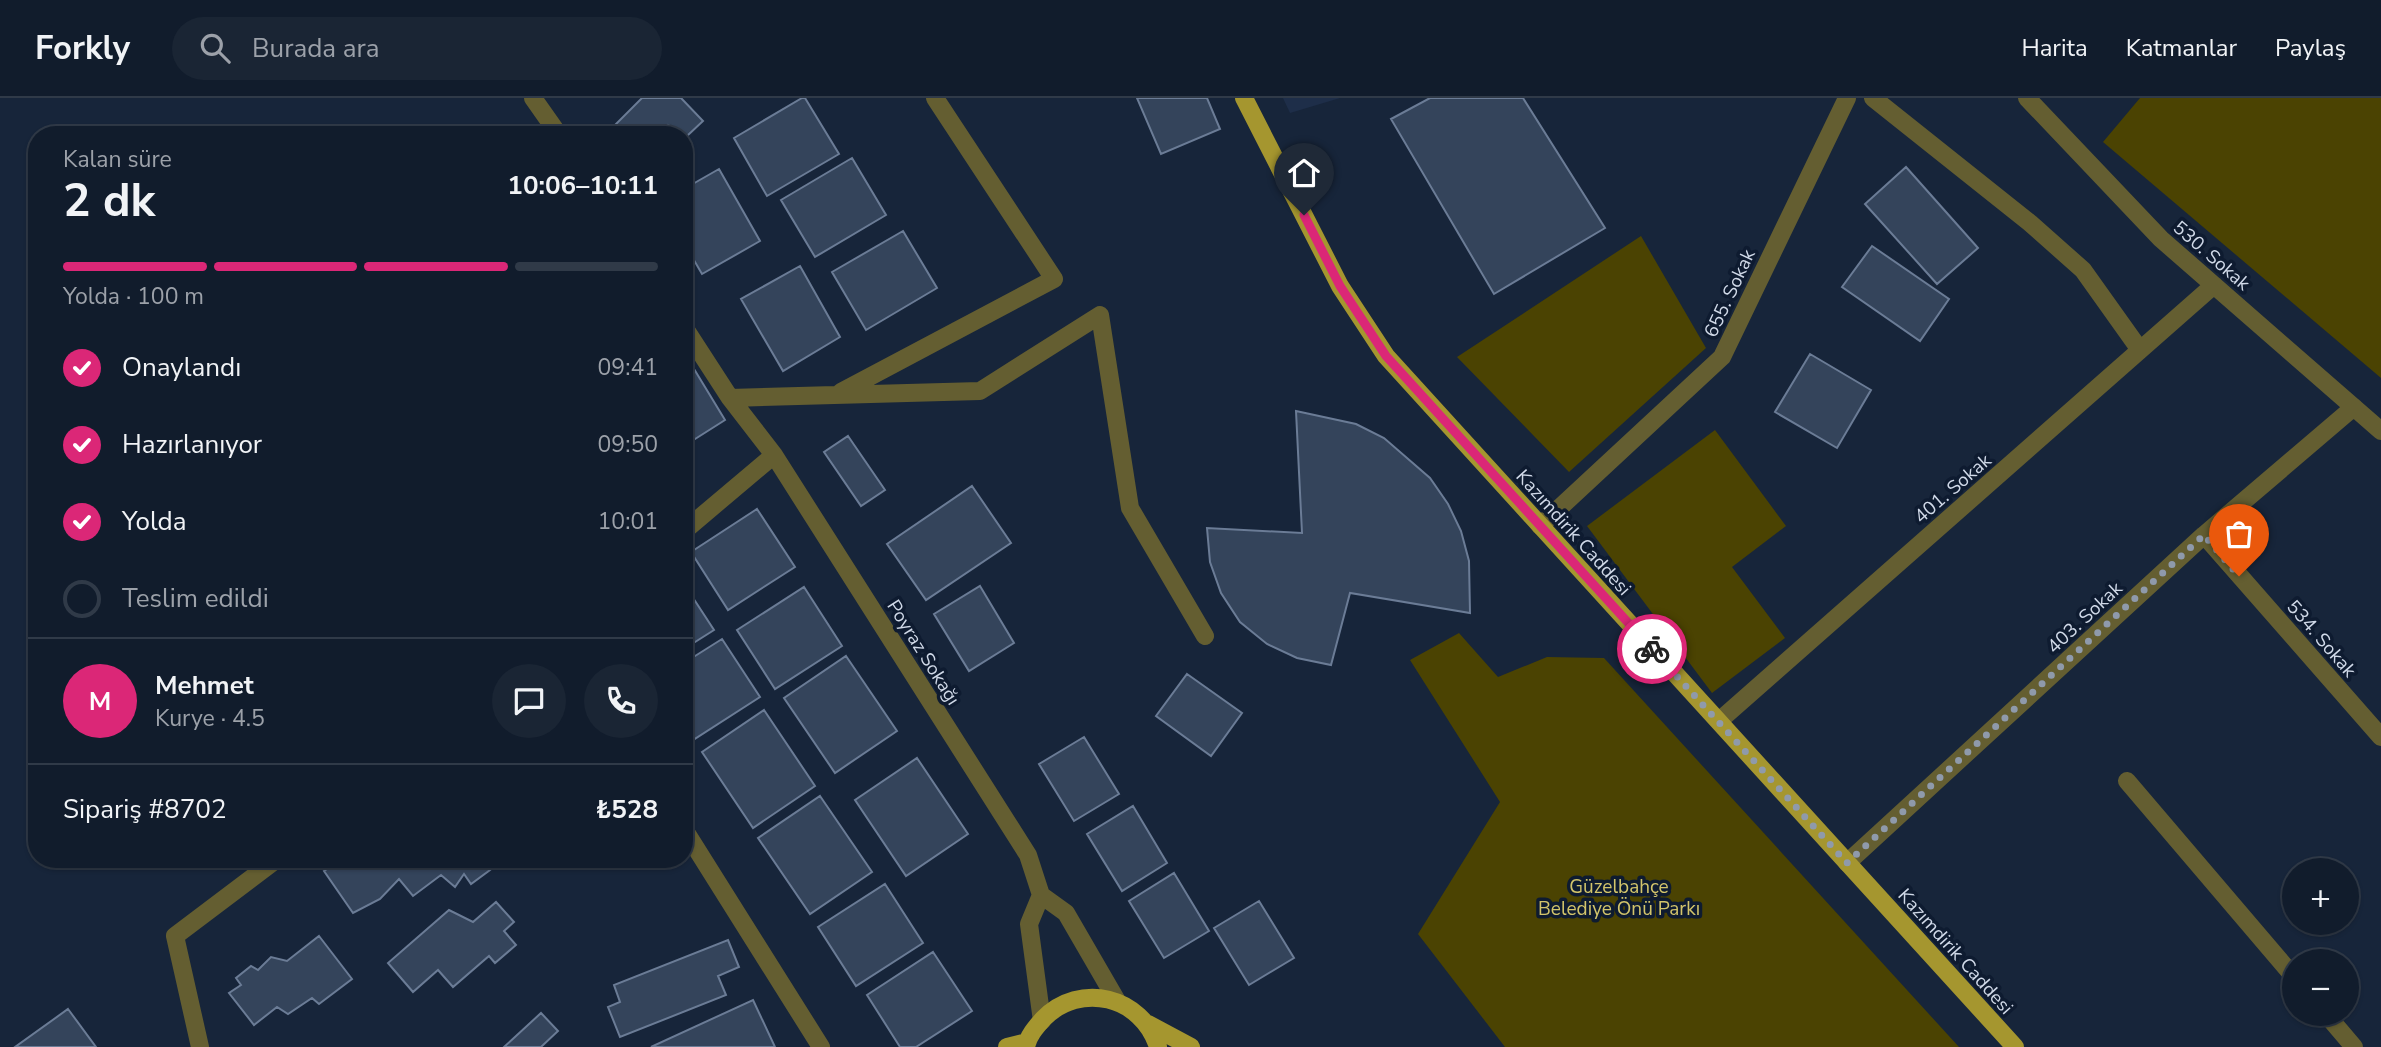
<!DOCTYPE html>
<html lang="tr">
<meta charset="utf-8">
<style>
body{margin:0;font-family:"Nunito Sans",sans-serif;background:#1a2534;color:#f1f3f6;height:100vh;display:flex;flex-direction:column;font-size:26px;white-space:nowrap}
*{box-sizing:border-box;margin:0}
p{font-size:23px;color:#9ca1a9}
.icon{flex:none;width:38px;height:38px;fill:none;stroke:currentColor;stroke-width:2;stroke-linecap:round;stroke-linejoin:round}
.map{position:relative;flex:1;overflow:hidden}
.sheet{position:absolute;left:28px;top:28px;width:665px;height:742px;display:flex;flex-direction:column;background:#111c2c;border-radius:28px;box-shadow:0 2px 5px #0004,0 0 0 2px #303a48}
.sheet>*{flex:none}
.fabs{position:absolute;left:2282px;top:760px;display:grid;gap:14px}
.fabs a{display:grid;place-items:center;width:77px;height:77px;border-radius:50%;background:#111c2c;box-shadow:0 2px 5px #0004,0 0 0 2px #303a48;font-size:35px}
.pin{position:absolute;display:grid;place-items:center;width:60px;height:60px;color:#fff;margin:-72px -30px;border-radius:50% 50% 50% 0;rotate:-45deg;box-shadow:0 0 7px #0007}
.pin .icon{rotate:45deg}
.courier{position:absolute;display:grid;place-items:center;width:70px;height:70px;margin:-35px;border:5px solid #db2777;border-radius:50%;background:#fff;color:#222;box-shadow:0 2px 9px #0007}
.headline em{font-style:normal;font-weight:700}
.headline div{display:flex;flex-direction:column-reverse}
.headline{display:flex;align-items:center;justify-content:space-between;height:119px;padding:0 35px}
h1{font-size:46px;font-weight:700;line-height:52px}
.bar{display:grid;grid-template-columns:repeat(4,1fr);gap:10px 7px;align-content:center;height:84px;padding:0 35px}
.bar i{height:9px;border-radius:5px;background:#303a48}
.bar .selected{background:#db2777}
.bar p{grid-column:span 4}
.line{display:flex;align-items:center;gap:18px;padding:0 35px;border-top:2px solid #303a48}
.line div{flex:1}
.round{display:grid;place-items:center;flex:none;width:74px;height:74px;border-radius:37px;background:#1a2534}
ol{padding:0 35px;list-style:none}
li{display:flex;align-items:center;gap:21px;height:77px}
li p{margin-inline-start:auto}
li .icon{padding:7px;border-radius:50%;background:#db2777;color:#fff;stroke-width:4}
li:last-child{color:#9ca1a9}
li i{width:38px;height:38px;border:4px solid #303a48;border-radius:50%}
header{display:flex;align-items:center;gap:42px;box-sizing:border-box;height:98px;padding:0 35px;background:#111c2c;border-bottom:2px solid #303a48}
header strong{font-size:33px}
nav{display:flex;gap:38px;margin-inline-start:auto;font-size:24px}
.search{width:490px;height:63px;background:#1a2534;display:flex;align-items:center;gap:18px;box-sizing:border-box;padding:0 24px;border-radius:38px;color:#9ca1a9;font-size:26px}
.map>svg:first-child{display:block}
.built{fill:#1e2e49}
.green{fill:#4b4302}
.building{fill:#34445b;stroke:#6b7c96;stroke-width:2}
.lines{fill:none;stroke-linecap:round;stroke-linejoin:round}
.minor{stroke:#645e31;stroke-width:18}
.major{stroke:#a5962f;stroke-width:18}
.done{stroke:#8f9aab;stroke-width:7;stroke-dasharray:0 12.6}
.route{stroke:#db2777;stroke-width:9}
.labels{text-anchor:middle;stroke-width:7;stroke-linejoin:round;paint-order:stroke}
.street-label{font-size:19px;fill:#d0d9e8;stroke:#0e1b30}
.park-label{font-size:19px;fill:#d3c56b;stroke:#0e1b30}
</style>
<header>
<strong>Forkly</strong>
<div class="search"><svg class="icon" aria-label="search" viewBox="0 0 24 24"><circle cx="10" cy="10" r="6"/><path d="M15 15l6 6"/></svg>Burada ara</div>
<nav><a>Harita</a><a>Katmanlar</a><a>Paylaş</a></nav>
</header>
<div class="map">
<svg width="2381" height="949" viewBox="0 0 2381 949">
<rect width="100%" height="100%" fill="#17253a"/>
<path class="built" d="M 1283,0 L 1340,0 L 1290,15 Z"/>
<path class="green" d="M 2140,0 L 2381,0 L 2381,280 L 2103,44 Z
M 1641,138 L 1706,250 L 1569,374 L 1457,259 Z
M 1715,332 L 1786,428 L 1732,469 L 1785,540 L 1712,595 L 1587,428 Z
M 1459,535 L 1498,579 L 1547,559 L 1604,560 L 1959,949 L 1505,949 L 1418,836 L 1500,704 L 1410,562 Z"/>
<path class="building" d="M 642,0 L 681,0 L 703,23 L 687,38 L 668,27 L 657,37 L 618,37 L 612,30 Z
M 802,0 L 805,0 L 839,56 L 767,98 L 734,40 Z
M 1137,0 L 1207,0 L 1220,31 L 1161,56 Z
M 1430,0 L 1523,0 L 1605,130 L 1494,196 L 1391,21 Z
M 852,60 L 886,117 L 815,159 L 781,102 Z
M 1906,69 L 1978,150 L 1937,186 L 1865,106 Z
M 719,71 L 760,143 L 702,176 L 684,145 L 684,91 Z
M 903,133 L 937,190 L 866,232 L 832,174 Z
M 1872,148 L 1949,201 L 1920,243 L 1842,189 Z
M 800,168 L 840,239 L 783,273 L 741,201 Z
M 1810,256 L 1871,292 L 1837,350 L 1775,314 Z
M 691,266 L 725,322 L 684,348 L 684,270 Z
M 1296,313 L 1356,326 L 1384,340 L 1430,380 L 1448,406 L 1461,433 L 1469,463 L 1470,515 L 1350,495 L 1331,567 L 1297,560 L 1267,546 L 1240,524 L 1221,495 L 1210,464 L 1207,430 L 1302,435 Z
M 848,338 L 885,392 L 861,408 L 824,354 Z
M 972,388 L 1011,445 L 926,502 L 887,446 Z
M 757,411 L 795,469 L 728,512 L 691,454 Z
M 684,486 L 714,532 L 684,551 Z
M 980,488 L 1014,545 L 969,573 L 934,516 Z
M 804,489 L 842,548 L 775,591 L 737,532 Z
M 722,541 L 760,599 L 693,642 L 684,628 L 684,565 Z
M 846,558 L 897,633 L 835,675 L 784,600 Z
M 1187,576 L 1242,615 L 1211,658 L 1156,618 Z
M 764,612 L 815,688 L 753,730 L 702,654 Z
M 1084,639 L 1119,696 L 1074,723 L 1039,666 Z
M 917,660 L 968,736 L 906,778 L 855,702 Z
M 820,698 L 872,774 L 810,816 L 758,740 Z
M 1133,708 L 1167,765 L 1122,793 L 1087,736 Z
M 343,761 L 353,761 L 357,765 L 361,761 L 482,761 L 490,772 L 471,786 L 464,776 L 455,789 L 441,777 L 413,798 L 399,781 L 380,801 L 353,815 L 324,773 Z
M 1174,775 L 1209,833 L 1164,860 L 1129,803 Z
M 885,786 L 923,845 L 856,888 L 818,829 Z
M 1259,803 L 1294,860 L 1249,887 L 1214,830 Z
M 496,804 L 514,824 L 504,833 L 516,847 L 495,865 L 489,858 L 453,889 L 438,872 L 413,894 L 388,865 L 449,812 L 473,824 Z
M 319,838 L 352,881 L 319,906 L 312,900 L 288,916 L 277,909 L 254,927 L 229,895 L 241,887 L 236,880 L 251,868 L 258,872 L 271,859 L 287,863 Z
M 728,842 L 739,869 L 718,878 L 726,897 L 620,939 L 608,909 L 620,904 L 614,887 Z
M 933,854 L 972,913 L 916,949 L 900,949 L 867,897 Z
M 753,902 L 775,949 L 651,949 Z
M 68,911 L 96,949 L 15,949 Z
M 541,915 L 558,933 L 541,949 L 504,949 Z"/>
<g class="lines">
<path class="minor" d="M 533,0 L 559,37
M 1873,0 L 2030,125 L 2083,172 L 2140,252
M 2027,0 L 2161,141 L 2381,333
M 684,229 L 730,300 L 774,357 L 1028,757 L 1041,797 L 1066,815 L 1117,903
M 841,294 L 1054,181 L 935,0
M 730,300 L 980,293 L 1100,217 L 1130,410 L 1205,538
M 1540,428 L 1722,259 L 1847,0
M 684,433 L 774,357
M 2204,437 L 2381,639
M 1719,623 L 2214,187
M 2127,683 L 2294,879
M 684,731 L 821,949
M 1847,765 L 2204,437 L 2354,309
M 1041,797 L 1029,826 L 1042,923
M 2325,915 L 2354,949
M 200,949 L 175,838 L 277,761"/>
<path class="major" d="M 1244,0 L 1340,188 L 1386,258 L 2015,949
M 1148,926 L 1191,949
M 1007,949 L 1027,944
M 1026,949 C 1028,938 1036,929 1043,921 C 1080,883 1142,898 1158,949"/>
</g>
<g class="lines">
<path class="done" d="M 1652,551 L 1847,765 L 2204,437 L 2239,478"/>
<path class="route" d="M 1304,117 L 1340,188 L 1386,258 L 1652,551"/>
</g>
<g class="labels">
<g class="street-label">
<text transform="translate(2212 157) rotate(41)" y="7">530. Sokak</text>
<text transform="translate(1729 195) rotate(-65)" y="7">655. Sokak</text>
<text transform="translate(1952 390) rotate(-41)" y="7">401. Sokak</text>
<text transform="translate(1574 434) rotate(48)" y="7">Kazımdirik Caddesi</text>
<text transform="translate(2084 519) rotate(-43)" y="7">403. Sokak</text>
<text transform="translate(2322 540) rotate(49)" y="7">534. Sokak</text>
<text transform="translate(924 554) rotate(58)" y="7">Poyraz Sokağı</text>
<text transform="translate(1956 853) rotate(48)" y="7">Kazımdirik Caddesi</text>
</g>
<g class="park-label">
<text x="1619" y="795">Güzelbahçe<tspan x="1619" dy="22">Belediye Önü Parkı</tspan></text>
</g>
</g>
</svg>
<div class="fabs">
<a>+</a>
<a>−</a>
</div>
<div class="pin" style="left:2239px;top:478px;background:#ea580c"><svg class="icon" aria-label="bag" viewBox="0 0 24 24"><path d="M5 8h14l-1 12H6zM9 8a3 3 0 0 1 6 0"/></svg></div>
<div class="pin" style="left:1304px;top:117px;background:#1f2937"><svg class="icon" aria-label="home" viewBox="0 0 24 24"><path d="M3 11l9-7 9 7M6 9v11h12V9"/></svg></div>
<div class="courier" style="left:1652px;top:551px"><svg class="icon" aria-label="bike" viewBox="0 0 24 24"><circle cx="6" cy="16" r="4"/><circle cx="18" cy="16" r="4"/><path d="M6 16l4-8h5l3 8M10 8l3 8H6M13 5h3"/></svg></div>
<section class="sheet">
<div class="headline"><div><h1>2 dk</h1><p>Kalan süre</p></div><em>10:06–10:11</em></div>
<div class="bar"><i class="selected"></i><i class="selected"></i><i class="selected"></i><i></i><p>Yolda · 100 m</p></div>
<ol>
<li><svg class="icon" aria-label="check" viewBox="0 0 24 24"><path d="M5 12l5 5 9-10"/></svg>Onaylandı<p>09:41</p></li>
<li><svg class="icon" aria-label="check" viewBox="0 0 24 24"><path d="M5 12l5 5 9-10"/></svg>Hazırlanıyor<p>09:50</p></li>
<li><svg class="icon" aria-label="check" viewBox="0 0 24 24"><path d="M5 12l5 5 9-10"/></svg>Yolda<p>10:01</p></li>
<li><i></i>Teslim edildi</li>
</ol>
<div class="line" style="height:126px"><b class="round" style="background:#db2777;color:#fff">M</b><div><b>Mehmet</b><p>Kurye · 4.5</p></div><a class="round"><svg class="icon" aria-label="chat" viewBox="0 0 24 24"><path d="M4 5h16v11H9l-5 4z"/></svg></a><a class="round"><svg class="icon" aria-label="phone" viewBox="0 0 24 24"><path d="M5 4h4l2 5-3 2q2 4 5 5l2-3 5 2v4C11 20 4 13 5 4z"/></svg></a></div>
<div class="line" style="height:91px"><div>Sipariş #8702</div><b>₺528</b></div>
</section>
</div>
